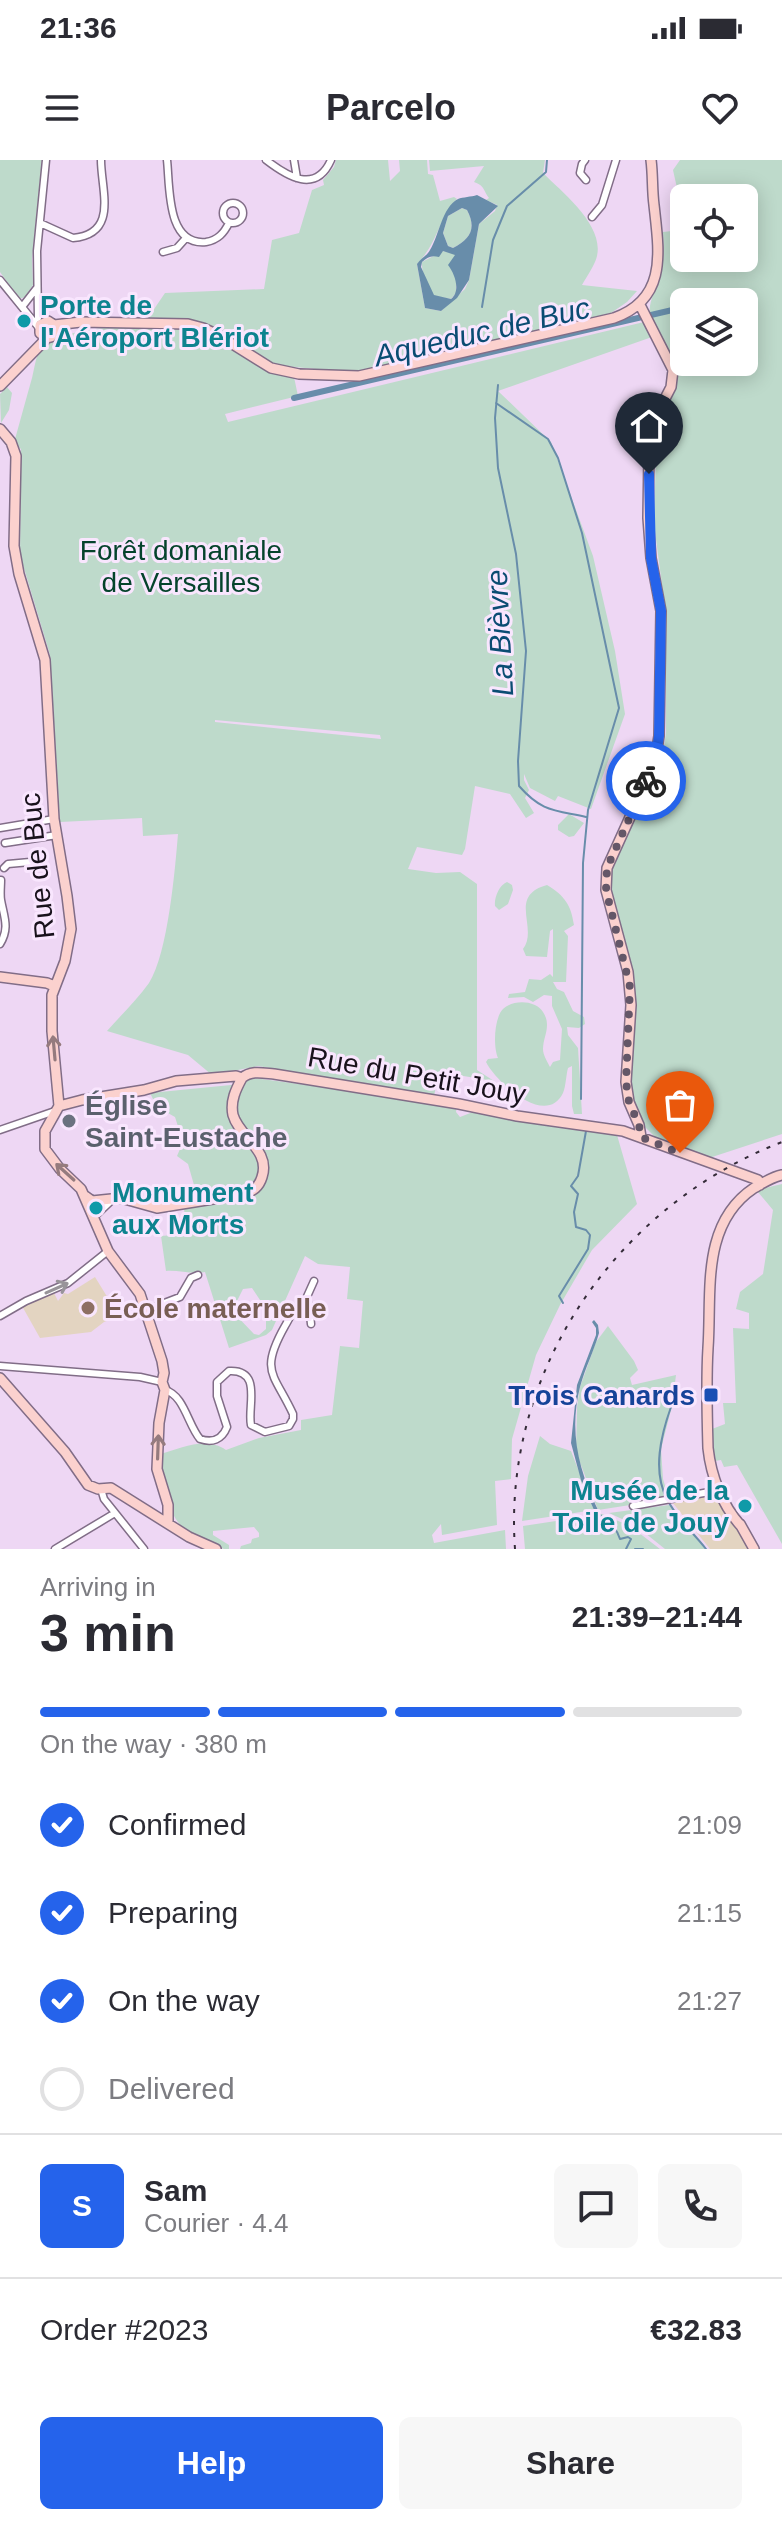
<!DOCTYPE html>
<meta charset="utf-8">
<style>
body{margin:0;font-family:Helvetica,sans-serif;background:#f7f7f7;color:#2b2b33;height:100vh;display:flex;flex-direction:column;font-size:30px;white-space:nowrap}
*{box-sizing:border-box;margin:0}
p{font-size:26px;color:#7c7c81}
.icon{flex:none;width:44px;height:44px;fill:none;stroke:currentColor;stroke-width:2;stroke-linecap:round;stroke-linejoin:round}
.map{position:relative;height:1389px;overflow:hidden}
.details{display:flex;flex-direction:column;background:#fff;flex:1}
.details>*{flex:none}
.controls{position:absolute;left:670px;top:24px;display:grid;gap:16px}
.controls a{display:grid;place-items:center;width:88px;height:88px;border-radius:12px;background:#fff;box-shadow:0 4px 20px #0003;font-size:40px}
.pin{position:absolute;display:grid;place-items:center;width:68px;height:68px;color:#fff;margin:-82px -34px;border-radius:50% 50% 50% 0;rotate:-45deg;box-shadow:0 0 8px #0007}
.pin .icon{rotate:45deg}
.courier{position:absolute;display:grid;place-items:center;width:80px;height:80px;margin:-40px;border:6px solid #2563eb;border-radius:50%;background:#fff;color:#222;box-shadow:0 2px 10px #0007}
.summary em{font-style:normal;font-weight:600}
.summary div{display:flex;flex-direction:column-reverse}
.summary{display:flex;align-items:center;justify-content:space-between;height:136px;padding:0 40px}
h1{font-size:52px;font-weight:600;line-height:60px}
.bar{display:grid;grid-template-columns:repeat(4,1fr);gap:12px 8px;align-content:center;height:96px;padding:0 40px}
.bar i{height:10px;border-radius:6px;background:#e1e1e2}
.bar .current{background:#2563eb}
.bar p{grid-column:span 4}
.line{display:flex;align-items:center;gap:20px;padding:0 40px;border-top:2px solid #e1e1e2}
.line div{flex:1}
.round{display:grid;place-items:center;flex:none;width:84px;height:84px;border-radius:12px;background:#f7f7f7}
ol{padding:0 40px;list-style:none}
li{display:flex;align-items:center;gap:24px;height:88px}
li p{margin-inline-start:auto}
li .icon{padding:8px;border-radius:50%;background:#2563eb;color:#fff;stroke-width:4}
li:last-child{color:#7c7c81}
li i{width:44px;height:44px;border:4px solid #e1e1e2;border-radius:50%}
.cta{display:flex;gap:16px;margin-top:auto;padding:16px 40px}
.cta a{flex:1;height:92px;border-radius:12px;background:#2563eb;color:#fff;font-size:32px;font-weight:600;line-height:92px;text-align:center}
.cta a+a{background:#f7f7f7;color:#2b2b33}
.status{display:flex;justify-content:space-between;align-items:center;height:56px;padding:0 40px;background:#fff;direction:ltr}
.status svg{height:22px;fill:currentColor}
header{display:flex;justify-content:space-between;align-items:center;height:104px;padding:0 40px;background:#fff;font-size:36px;font-weight:600}
.map>svg:first-child{display:block}
.education{fill:#e3d4c1}
.green{fill:#bedacb;fill-rule:evenodd}
.water{fill:#688daa;fill-rule:evenodd}
.lines{fill:none;stroke-linecap:round;stroke-linejoin:round}
.stream{stroke:#688daa;stroke-width:2}
.canal{stroke:#688daa;stroke-width:6}
.street-casing{stroke:#816d87;stroke-width:9}
.secondary-casing{stroke:#816d87;stroke-width:12}
.street{stroke:#fff;stroke-width:6}
.secondary{stroke:#fbd1ce;stroke-width:9}
.rail{stroke:#342b38;stroke-width:2;stroke-dasharray:4 8;stroke-linecap:butt}
.oneway{stroke:#957b7e}
.oneway2{stroke:#989499}
.done{stroke:#645768;stroke-width:8;stroke-dasharray:0 14.4}
.route{stroke:#2563eb;stroke-width:10}
.culture-dot{fill:#0f9aa8;stroke:#f9e6fe;stroke-width:3}
.worship-dot{fill:#6b7280;stroke:#f9e6fe;stroke-width:3}
.education-dot{fill:#8d6e63;stroke:#f9e6fe;stroke-width:3}
.transit-dot{fill:#1a4fb4;stroke:#f9e6fe;stroke-width:3}
.labels{text-anchor:middle;stroke-width:6;stroke-linejoin:round;paint-order:stroke}
.culture-label{font-size:28px;font-weight:bold;fill:#0d838f;stroke:#f9e6fe;text-anchor:start}
.park-label{font-size:28px;fill:#05432c;stroke:#f9e6fe}
.street-label{font-size:28px;fill:#19121c;stroke:#f9e6fe}
.worship-label{font-size:28px;font-weight:bold;fill:#5b616d;stroke:#f9e6fe;text-anchor:start}
.education-label{font-size:28px;font-weight:bold;fill:#785e54;stroke:#f9e6fe;text-anchor:start}
.transit-label{font-size:28px;font-weight:bold;fill:#164399;stroke:#f9e6fe;text-anchor:end}
.water-label{font-size:30px;font-style:italic;fill:#0a4c73;stroke:#f9e6fe}
</style>
<div class="status"><b>21:36</b><svg viewBox="0 0 49 12"><path d="M0 12V9h3v3zM5 12V6h3v6zM10 12V3h3v9zM15 12V0h3v12zM26 1h20v11H26zM47 4h2v5h-2z"/></svg></div>
<header><svg class="icon" aria-label="menu" viewBox="0 0 24 24"><path d="M4 6h16M4 12h16M4 18h16"/></svg>Parcelo<svg class="icon" aria-label="heart" viewBox="0 0 24 24"><path d="M12 20l-8-8c-3-5 5-10 8-4 3-6 11-1 8 4z"/></svg></header>
<div class="map">
<svg width="782" height="1389" viewBox="0 0 782 1389">
<rect width="100%" height="100%" fill="#eed7f4"/>
<path class="education" d="M 95,1117 L 119,1156 L 104,1162 L 91,1172 L 40,1178 L 22,1146 L 54,1133 L 58,1141 L 64,1133 L 68,1134 Z
M 715,1335 L 719,1337 L 748,1389 L 710,1389 L 672,1342 Z"/>
<path class="green" d="M 0,0 L 42,0 L 32,99 L 33,125 L 25,137 L 19,139 L 0,112 Z
M 336,0 L 388,0 L 390,21 L 400,11 L 399,0 L 427,0 L 428,14 L 433,15 L 440,41 L 454,37 L 457,39 C 439,57 438,83 417,104 L 425,148 L 441,151 L 465,129 L 469,120 L 479,64 L 495,51 L 497,45 L 486,40 L 489,38 C 483,30 485,26 474,22 L 484,6 L 430,11 L 429,0 L 545,0 L 543,13 C 563,33 604,65 597,96 C 595,105 587,116 582,125 L 637,131 L 627,142 L 611,153 L 374,210 L 347,212 L 274,205 L 205,163 L 187,160 L 148,158 L 165,133 L 264,129 L 272,80 L 299,73 L 312,30 L 324,25 L 323,20 L 334,7 Z
M 680,0 L 782,0 L 782,974 L 706,999 L 659,981 L 644,966 L 634,946 L 629,916 L 634,829 L 610,725 L 612,707 L 620,686 L 652,622 L 663,594 L 666,572 L 666,455 L 654,364 L 656,292 L 666,249 L 677,223 L 678,210 L 650,155 C 648,141 656,130 660,117 C 664,102 664,87 663,72 L 672,71 L 671,63 L 684,60 L 684,98 L 744,98 L 744,38 L 706,38 L 702,28 L 679,37 L 673,10 ZM 684,142 L 744,142 L 744,202 L 684,202 Z
M 462,48 L 467,50 C 477,69 470,79 453,88 L 448,86 L 443,73 L 448,56 Z
M 443,91 L 456,94 L 456,133 L 451,139 L 434,136 C 428,127 421,112 422,102 Z
M 644,162 L 652,177 L 498,231 L 551,282 L 593,396 L 615,491 L 625,554 L 591,649 L 558,636 L 555,641 L 530,628 L 524,614 L 524,620 L 529,630 L 525,638 L 534,653 L 526,658 L 510,634 L 475,626 L 465,689 L 462,695 L 417,687 L 408,709 L 436,713 L 460,712 L 477,724 L 477,910 L 494,921 L 439,912 L 434,936 L 258,906 L 212,915 L 188,895 L 107,871 C 121,855 137,840 149,823 C 168,793 175,710 178,674 L 143,676 L 142,658 L 60,662 L 50,495 L 20,395 L 21,289 L 14,283 C 20,261 26,239 32,218 C 34,210 35,201 38,194 C 55,160 177,162 207,175 C 239,189 256,212 294,217 L 298,236 L 225,254 L 228,262 ZM 215,560 L 380,575 L 381,579 L 215,562 Z
M 7,227 L 12,233 L 9,250 L 1,263 L 0,234 Z
M 569,654 L 584,663 L 574,676 L 569,677 L 558,670 L 558,665 Z
M 507,722 L 512,725 L 513,730 L 508,744 L 499,750 L 495,746 C 494,738 499,725 507,722 Z
M 547,725 C 565,736 571,745 574,765 L 564,771 L 568,776 L 566,822 L 553,822 L 557,829 L 564,832 L 573,851 L 584,857 L 585,864 L 579,868 L 567,867 L 568,875 L 578,888 L 582,954 L 574,954 L 572,946 L 572,906 L 568,908 C 566,915 566,926 563,933 C 546,968 496,922 486,902 L 488,899 L 498,898 C 493,887 494,858 503,849 C 513,839 536,840 543,852 C 552,866 543,876 543,889 C 543,895 547,901 550,907 L 553,902 L 560,900 L 562,869 L 552,846 L 552,836 L 544,835 L 533,842 L 524,837 L 508,838 L 509,834 L 525,832 L 529,819 L 541,820 L 550,814 L 553,817 L 553,769 L 550,771 L 547,797 L 526,796 L 523,789 C 539,768 507,736 547,725 Z
M 254,918 L 457,945 L 456,952 L 460,957 L 473,952 L 617,975 L 637,1044 L 592,1090 L 560,1145 L 536,1195 L 512,1279 L 511,1319 L 495,1321 L 497,1365 L 442,1375 L 441,1364 L 432,1375 L 434,1383 L 505,1370 L 506,1389 L 240,1389 L 241,1386 L 251,1383 L 252,1379 L 259,1377 L 259,1373 L 254,1367 L 213,1371 L 213,1375 L 229,1385 L 229,1389 L 224,1389 C 214,1385 203,1381 193,1376 C 167,1361 161,1321 160,1294 C 182,1288 206,1276 226,1290 L 259,1278 L 301,1270 L 301,1260 L 332,1255 L 340,1186 L 359,1188 L 363,1141 L 347,1139 L 350,1107 L 318,1104 L 305,1096 L 272,1170 L 266,1175 L 229,1188 L 205,1112 C 193,1115 179,1110 166,1111 L 161,1076 L 186,1074 L 184,1048 L 198,1039 L 188,1004 L 177,996 L 183,982 L 175,957 L 157,947 L 150,933 L 231,925 ZM 252,1128 L 266,1149 L 266,1169 L 259,1175 L 254,1174 L 232,1151 L 243,1129 Z
M 782,1024 L 782,1384 L 737,1305 L 724,1307 L 721,1300 L 715,1301 L 712,1269 L 725,1264 L 723,1243 L 736,1243 L 733,1168 L 749,1169 L 749,1153 L 736,1149 L 740,1132 L 763,1114 L 773,1050 L 758,1032 L 765,1028 Z
M 608,1166 L 634,1201 L 638,1210 L 630,1218 L 632,1225 L 676,1215 L 672,1246 L 661,1289 L 663,1319 L 669,1339 L 598,1350 L 576,1292 L 577,1247 L 580,1227 L 596,1182 Z
M 540,1276 L 550,1284 L 571,1291 L 594,1350 L 522,1361 L 528,1316 Z
M 669,1345 L 705,1389 L 665,1389 L 635,1365 L 609,1353 Z
M 602,1354 L 630,1366 L 660,1389 L 525,1389 L 523,1366 Z"/>
<path class="water" d="M 477,35 L 498,46 L 479,64 L 469,120 L 457,138 L 441,151 L 425,148 L 417,104 C 421,98 427,96 430,90 C 439,76 442,47 458,39 C 463,37 471,37 477,35 ZM 462,48 L 467,50 C 477,69 470,79 453,88 L 448,86 L 443,73 L 448,56 ZM 443,91 L 455,95 L 448,105 C 455,114 461,131 451,139 L 434,135 L 421,107 L 422,102 C 428,97 431,95 439,97 Z
M 594,1160 L 598,1165 L 599,1173 C 594,1191 585,1208 580,1227 C 569,1271 578,1309 598,1350 L 594,1350 L 581,1320 L 571,1283 L 577,1225 L 596,1175 L 596,1168 L 592,1162 Z"/>
<g class="lines">
<path class="stream" d="M 482,147 L 493,80 L 507,46 L 546,12 L 547,0
M 498,225 L 495,258 L 498,308 L 516,394 L 526,491 L 518,601 L 519,626 C 542,652 554,650 586,657
M 496,243 L 548,279 L 558,298 L 582,373 L 619,548 L 588,650 L 583,703 L 581,939
M 563,1143 L 559,1136 L 588,1089 L 590,1075 L 586,1070 L 576,1067 L 574,1052 L 578,1034 L 571,1026 L 578,1016 L 586,971
M 671,1247 C 661,1275 652,1311 667,1339 C 676,1358 693,1372 706,1389
M 596,1349 C 604,1364 614,1360 620,1379 L 628,1377 L 631,1379 L 626,1389
M 635,1389 L 643,1389"/>
<path class="canal" d="M 294,238 L 681,148"/>
<g class="street-casing">
<path id="street" d="M 167,0 C 170,26 166,86 206,82 C 218,80 224,73 229,63
M 266,0 C 288,17 316,34 331,0
M 294,0 L 297,18
M 585,0 L 582,4 L 580,13 L 586,20
M223 53a10 10 0 1 1 20 0a10 10 0 1 1-20 0Z
M 592,57 L 602,45 L 616,0
M 40,63 L 73,78 C 119,74 101,30 101,0
M 163,92 L 177,88 L 186,78
M 0,120 L 39,168
M 22,147 L 36,129
M 38,158 L 37,91 L 46,0
M 0,668 L 54,659
M 5,683 L 57,675
M 4,708 L 8,704 L 30,702
M 0,784 C 10,768 4,757 1,740 C 0,734 1,726 1,720
M 0,970 L 55,951
M 94,1057 L 112,1040
M 146,1150 L 180,1137 L 191,1118 L 198,1115
M 0,1156 L 26,1141 L 68,1123 L 108,1091
M 311,1164 L 309,1145 L 305,1141 L 314,1121
M 0,1206 L 140,1217 L 162,1222
M 165,1230 C 184,1235 188,1265 200,1279 C 212,1283 222,1280 227,1267 L 217,1236 L 217,1222 L 229,1211 C 263,1209 247,1247 251,1265 L 265,1272 L 289,1266 L 293,1259 L 293,1254 C 274,1213 259,1212 285,1166 C 291,1156 294,1146 305,1141
M 101,1329 L 104,1339 L 144,1389
M 633,1346 L 720,1330
M 55,1389 L 115,1353"/>
</g>
<g class="secondary-casing">
<path id="secondary" d="M 640,145 L 673,210 L 671,227 L 655,258 L 649,292 L 648,358 L 651,398 L 661,451 L 659,576 L 655,602 L 607,708 L 606,730 L 628,812 L 631,845 L 626,922 L 629,942 L 639,965 L 641,977
M 54,165 L 81,162 L 188,164 L 203,168 L 218,175 L 271,208 L 299,214 L 359,216 L 614,158 C 668,139 659,91 654,45 C 652,30 653,15 651,0
M 47,178 L 40,173 L 40,165 L 48,161 L 54,165
M 0,226 L 47,178 L 51,177 L 55,171 L 65,169
M 0,269 L 11,282 L 16,296 L 14,386 L 19,414 L 45,500 L 54,659 L 67,736 L 71,769 L 65,801 L 52,835 L 52,871 L 59,946
M 0,817 L 47,823 L 54,826
M 59,946 L 82,940 L 144,930 L 176,921 L 236,916 L 242,918 C 251,910 263,913 274,914 L 459,944 L 517,956 L 623,971 L 758,1020 L 760,1025
M 59,946 L 45,971 L 45,989 L 60,1009 L 81,1029 L 108,1091 L 140,1134 L 162,1201 L 164,1213 L 162,1222 L 165,1230 L 159,1263 L 157,1309 L 168,1345 L 168,1363
M 85,1036 L 92,1041 L 121,1038 L 157,1048 L 244,1034 C 253,1031 259,1027 262,1017 C 271,990 239,977 233,955 C 230,941 236,929 242,918
M 0,1218 L 65,1292 L 88,1325 L 98,1329 L 111,1328 L 189,1377 L 216,1389
M 740,1364 L 754,1389
M 741,1366 C 722,1345 711,1316 708,1288 C 707,1254 706,1221 708,1188 C 712,1133 700,1064 754,1028 C 763,1023 772,1017 782,1015"/>
</g>
<use href="#street" class="street"/>
<use href="#secondary" class="secondary"/>
<path class="rail" d="M 515,1389 C 502,1210 618,1045 782,982"/>
</g>
<defs><path id="oneway-shaft" d="M-6 0H5M1.5-3L5.5 0L1.5 3" fill="none" stroke-width="1.6" stroke-linecap="round" stroke-linejoin="round" transform="scale(2)"/></defs>
<g class="oneway">
<use href="#oneway-shaft" transform="translate(54 888) rotate(-95)"/>
<use href="#oneway-shaft" transform="translate(65 1012) rotate(-138)"/>
<use href="#oneway-shaft" transform="translate(158 1287) rotate(-88)"/>
</g>
<use class="oneway2" href="#oneway-shaft" transform="translate(57 1128) rotate(-24)"/>
<g class="lines">
<path class="done" d="M 646,621 L 607,708 L 606,730 L 630,827 L 626,922 L 629,942 L 639,965 L 641,977 L 680,993"/>
<path class="route" d="M 646,621 L 655,602 L 659,576 L 661,451 L 651,398 L 649,314"/>
</g>
<g class="culture-dot">
<circle cx="24" cy="161" r="8"/>
<circle cx="96" cy="1048" r="8"/>
<circle cx="745" cy="1346" r="8"/>
</g>
<circle class="worship-dot" cx="69" cy="961" r="8"/>
<circle class="education-dot" cx="88" cy="1148" r="8"/>
<rect class="transit-dot" x="703" y="1227" width="16" height="16" rx="4"/>
<g class="labels">
<g class="culture-label">
<text x="40" y="155">Porte de<tspan x="40" dy="32">l'Aéroport Blériot</tspan></text>
<text x="112" y="1042">Monument<tspan x="112" dy="32">aux Morts</tspan></text>
<text x="729" y="1340" text-anchor="end">Musée de la<tspan x="729" dy="32">Toile de Jouy</tspan></text>
</g>
<g class="park-label">
<text x="181" y="400">Forêt domaniale<tspan x="181" dy="32">de Versailles</tspan></text>
</g>
<g class="street-label">
<text transform="translate(37 706) rotate(-96)" y="10">Rue de Buc</text>
<text transform="translate(417 915) rotate(10)" y="10">Rue du Petit Jouy</text>
</g>
<g class="worship-label">
<text x="85" y="955">Église<tspan x="85" dy="32">Saint-Eustache</tspan></text>
</g>
<g class="education-label">
<text x="104" y="1158">École maternelle</text>
</g>
<g class="transit-label">
<text x="695" y="1245">Trois Canards</text>
</g>
<g class="water-label">
<text transform="translate(482 172) rotate(-13)" y="10">Aqueduc de Buc</text>
<text transform="translate(500 473) rotate(-93)" y="10">La Bièvre</text>
</g>
</g>
</svg>
<div class="controls">
<a><svg class="icon" aria-label="locate" viewBox="0 0 24 24"><circle cx="12" cy="12" r="6"/><path d="M12 2v4M12 18v4M2 12h4M18 12h4"/></svg></a>
<a><svg class="icon" aria-label="layers" viewBox="0 0 24 24"><path d="M12 4l9 5-9 5-9-5zM3 14l9 5 9-5"/></svg></a>
</div>
<div class="pin" style="left:680px;top:993px;background:#ea580c"><svg class="icon" aria-label="bag" viewBox="0 0 24 24"><path d="M5 8h14l-1 12H6zM9 8a3 3 0 0 1 6 0"/></svg></div>
<div class="pin" style="left:649px;top:314px;background:#1f2937"><svg class="icon" aria-label="home" viewBox="0 0 24 24"><path d="M3 11l9-7 9 7M6 9v11h12V9"/></svg></div>
<div class="courier" style="left:646px;top:621px"><svg class="icon" aria-label="bike" viewBox="0 0 24 24"><circle cx="6" cy="16" r="4"/><circle cx="18" cy="16" r="4"/><path d="M6 16l4-8h5l3 8M10 8l3 8H6M13 5h3"/></svg></div>
</div>
<section class="details">
<div class="summary"><div><h1>3 min</h1><p>Arriving in</p></div><em>21:39–21:44</em></div>
<div class="bar"><i class="current"></i><i class="current"></i><i class="current"></i><i></i><p>On the way · 380 m</p></div>
<ol>
<li><svg class="icon" aria-label="check" viewBox="0 0 24 24"><path d="M5 12l5 5 9-10"/></svg>Confirmed<p>21:09</p></li>
<li><svg class="icon" aria-label="check" viewBox="0 0 24 24"><path d="M5 12l5 5 9-10"/></svg>Preparing<p>21:15</p></li>
<li><svg class="icon" aria-label="check" viewBox="0 0 24 24"><path d="M5 12l5 5 9-10"/></svg>On the way<p>21:27</p></li>
<li><i></i>Delivered</li>
</ol>
<div class="line" style="height:144px"><b class="round" style="background:#2563eb;color:#fff">S</b><div><b>Sam</b><p>Courier · 4.4</p></div><a class="round"><svg class="icon" aria-label="chat" viewBox="0 0 24 24"><path d="M4 5h16v11H9l-5 4z"/></svg></a><a class="round"><svg class="icon" aria-label="phone" viewBox="0 0 24 24"><path d="M5 4h4l2 5-3 2q2 4 5 5l2-3 5 2v4C11 20 4 13 5 4z"/></svg></a></div>
<div class="line" style="height:104px"><div>Order #2023</div><b>€32.83</b></div>
<div class="cta"><a>Help</a><a>Share</a></div>
</section>
